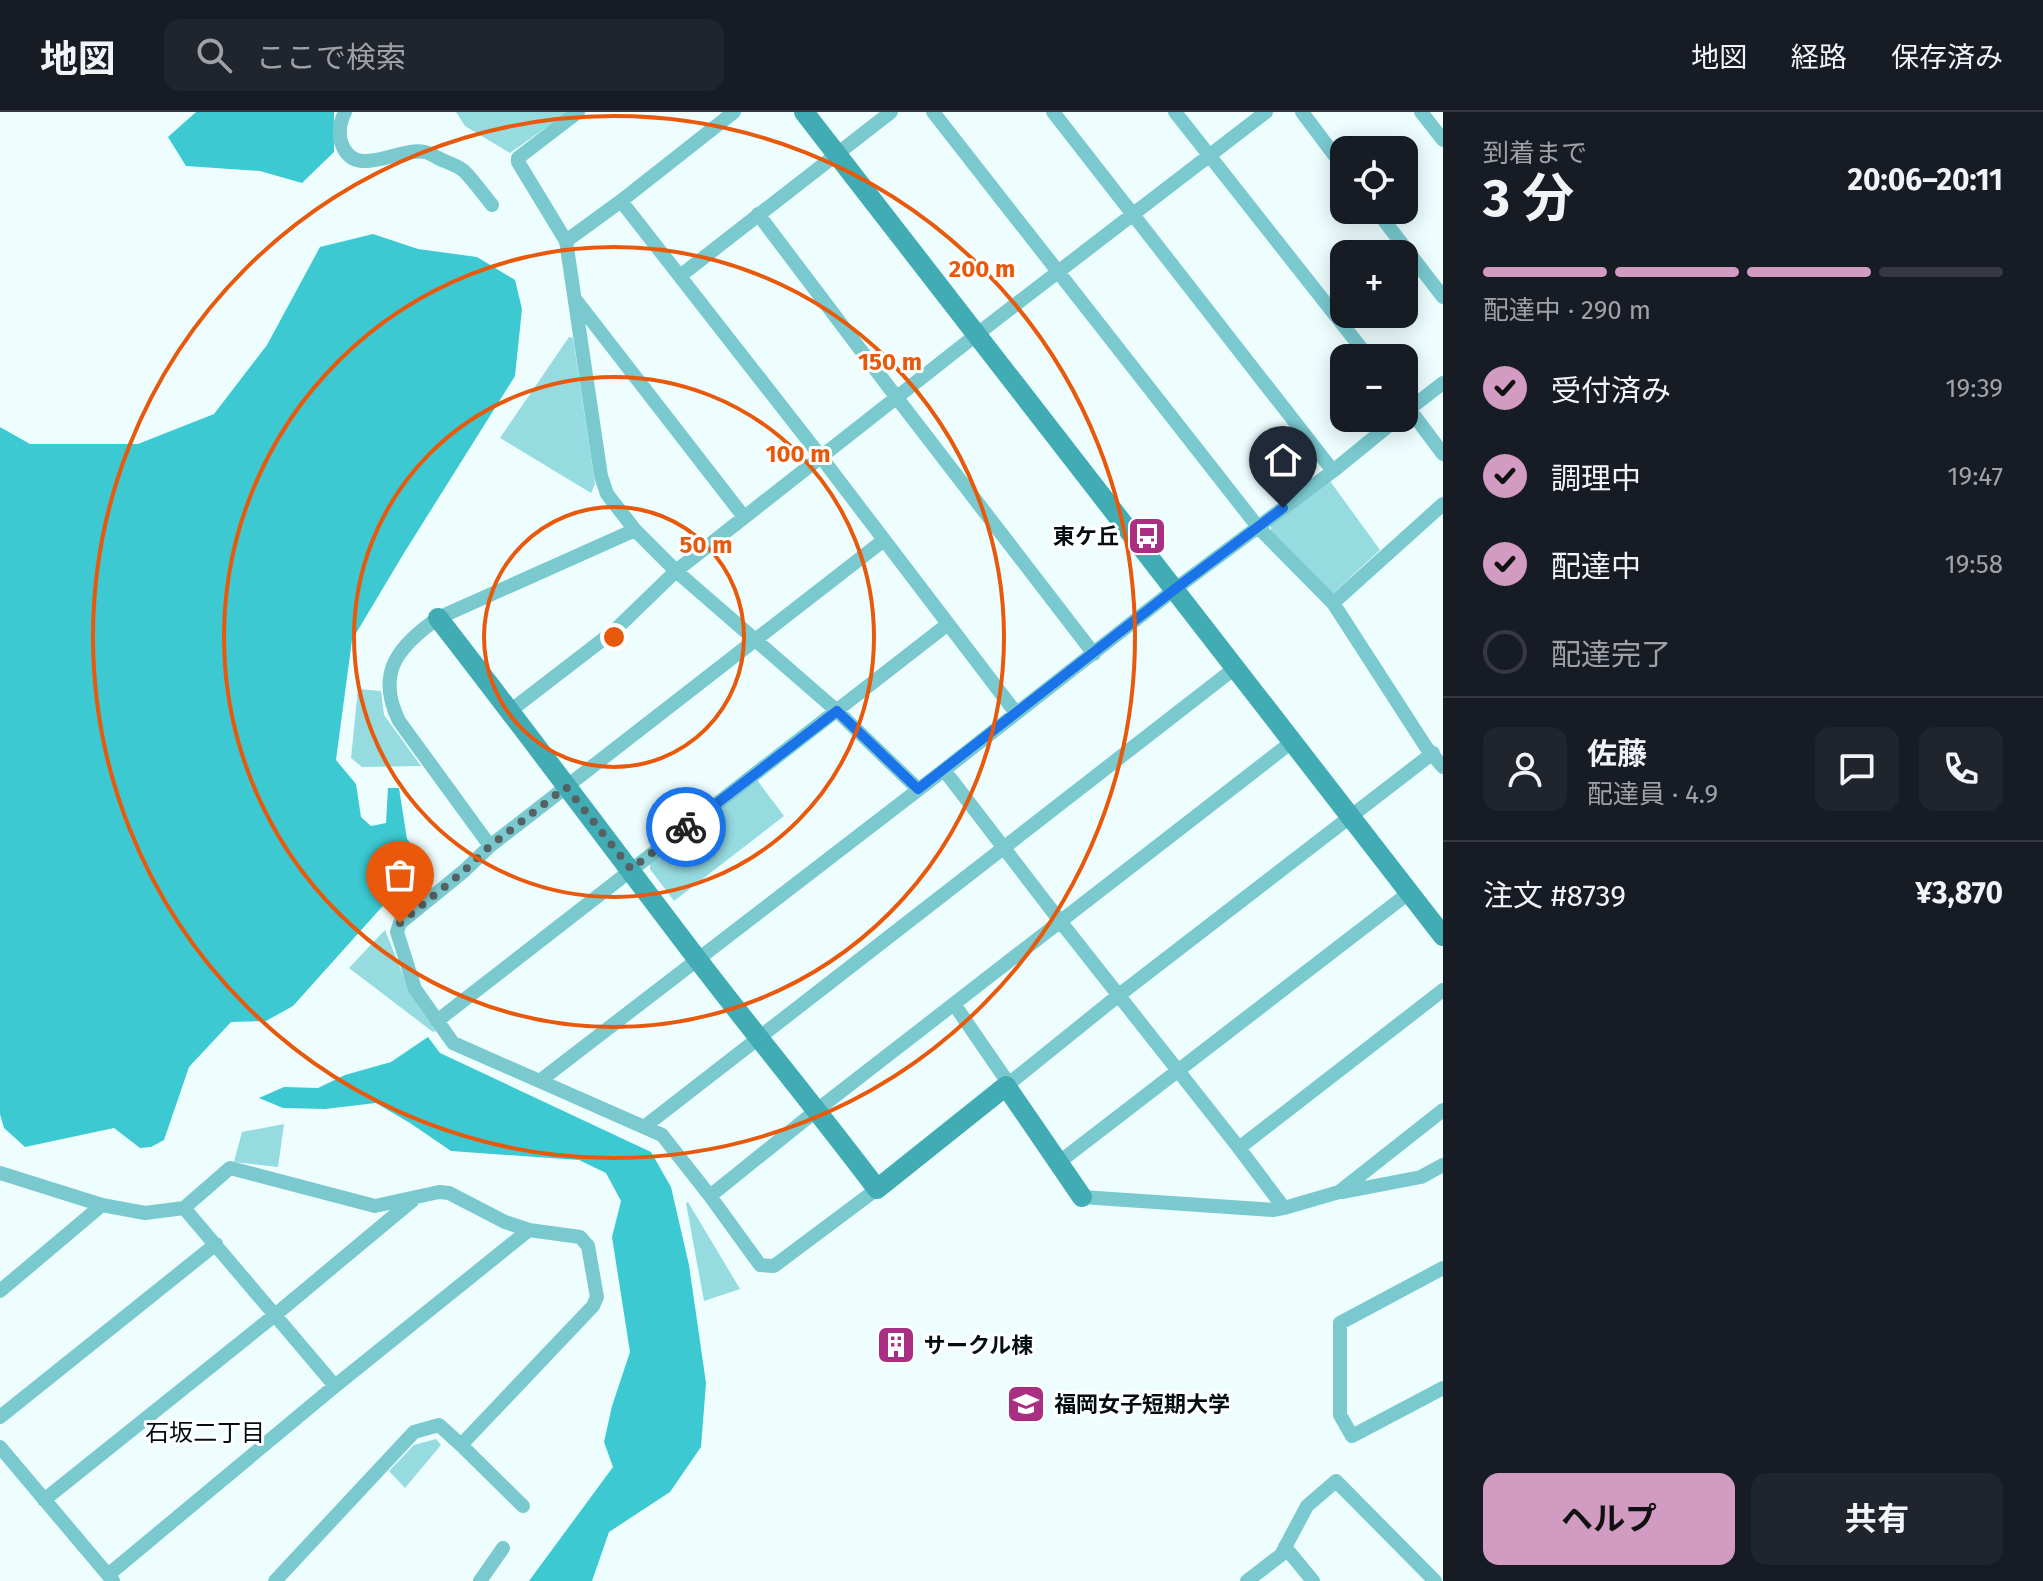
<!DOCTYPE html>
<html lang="ja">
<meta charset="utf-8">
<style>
body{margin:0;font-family:"Fira Sans","Noto Sans JP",sans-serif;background:#20242c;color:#f1f3f6;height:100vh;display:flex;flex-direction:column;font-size:30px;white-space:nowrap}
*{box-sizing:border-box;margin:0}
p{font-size:26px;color:#9ea1a6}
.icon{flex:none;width:44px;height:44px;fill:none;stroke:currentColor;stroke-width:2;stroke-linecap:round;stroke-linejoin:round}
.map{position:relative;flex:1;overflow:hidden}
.drawer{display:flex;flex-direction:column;background:#171b24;width:600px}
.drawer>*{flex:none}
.controls{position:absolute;left:1330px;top:24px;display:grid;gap:16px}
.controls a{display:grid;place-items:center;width:88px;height:88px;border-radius:16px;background:#171b24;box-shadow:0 4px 20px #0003;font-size:40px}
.pin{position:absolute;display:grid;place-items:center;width:68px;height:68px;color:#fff;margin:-82px -34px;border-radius:50% 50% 50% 0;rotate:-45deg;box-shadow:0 0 8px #0007}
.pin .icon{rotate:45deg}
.courier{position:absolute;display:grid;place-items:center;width:80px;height:80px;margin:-40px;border:6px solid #1a73e8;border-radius:50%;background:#fff;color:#222;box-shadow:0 2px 10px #0007}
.headline em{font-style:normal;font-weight:700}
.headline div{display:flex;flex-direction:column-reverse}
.headline{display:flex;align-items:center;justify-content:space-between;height:136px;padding:0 40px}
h1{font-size:52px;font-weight:700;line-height:60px}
.bar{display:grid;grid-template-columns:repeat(4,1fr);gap:12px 8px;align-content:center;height:96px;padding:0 40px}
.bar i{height:10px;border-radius:6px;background:#363941}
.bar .on{background:#d19bc2}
.bar p{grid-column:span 4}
.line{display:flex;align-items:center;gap:20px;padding:0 40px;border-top:2px solid #363941}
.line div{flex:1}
.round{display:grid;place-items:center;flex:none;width:84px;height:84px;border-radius:16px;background:#20242c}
ol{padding:0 40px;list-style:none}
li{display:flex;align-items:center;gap:24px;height:88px}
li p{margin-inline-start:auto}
li .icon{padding:8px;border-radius:50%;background:#d19bc2;color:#111;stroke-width:4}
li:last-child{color:#9ea1a6}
li i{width:44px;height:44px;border:4px solid #363941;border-radius:50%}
.action{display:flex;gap:16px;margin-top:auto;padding:16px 40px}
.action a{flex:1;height:92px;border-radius:16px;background:#d19bc2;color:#111;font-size:32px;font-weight:700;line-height:92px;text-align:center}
.action a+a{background:#20242c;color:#f1f3f6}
header{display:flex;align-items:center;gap:48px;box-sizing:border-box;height:112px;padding:0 40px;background:#171b24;border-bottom:2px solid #363941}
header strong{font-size:38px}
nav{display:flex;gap:44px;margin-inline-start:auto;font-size:28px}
.search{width:560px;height:72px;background:#20242c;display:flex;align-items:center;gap:20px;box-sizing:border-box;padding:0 28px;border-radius:16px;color:#9ea1a6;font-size:30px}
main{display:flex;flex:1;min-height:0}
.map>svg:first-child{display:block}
.green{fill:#95dbe0}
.forest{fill:#3cc9d2}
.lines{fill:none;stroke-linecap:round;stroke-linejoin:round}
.street{stroke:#79c9cf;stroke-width:14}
.secondary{stroke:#41acb3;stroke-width:20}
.done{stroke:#556263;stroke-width:8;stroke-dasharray:0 14.4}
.route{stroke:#1a73e8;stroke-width:10}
.ring{fill:none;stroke:#e8590c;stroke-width:4}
.labels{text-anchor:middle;stroke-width:6;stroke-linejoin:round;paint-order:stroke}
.poi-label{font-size:22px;font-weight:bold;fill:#020e0f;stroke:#fff;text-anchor:start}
.neighbourhood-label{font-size:24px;fill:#020e0f;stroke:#fff}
.centre{fill:#e8590c;stroke:#fff;stroke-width:4}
.ring-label{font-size:24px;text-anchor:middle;font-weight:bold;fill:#e8590c;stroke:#fff;stroke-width:6;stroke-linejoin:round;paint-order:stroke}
</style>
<header>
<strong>地図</strong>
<div class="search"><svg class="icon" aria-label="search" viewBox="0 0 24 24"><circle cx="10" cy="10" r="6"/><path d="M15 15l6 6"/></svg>ここで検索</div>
<nav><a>地図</a><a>経路</a><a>保存済み</a></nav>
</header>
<main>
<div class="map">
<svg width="1443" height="1469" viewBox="0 0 1443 1469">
<rect width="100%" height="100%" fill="#eefeff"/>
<path class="green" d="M 456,0 L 568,0 L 510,41 L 465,14 Z
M 569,225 L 573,226 L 595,372 L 591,381 L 500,326 Z
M 1330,369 L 1380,438 L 1332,482 L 1271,420 L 1271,410 Z
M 358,577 L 381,579 L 384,603 L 421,654 L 362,655 L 351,646 Z
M 757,668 L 784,704 L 674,789 L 650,757 L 650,750 Z
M 385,818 L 411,883 L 436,919 L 433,920 L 349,856 Z
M 284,1012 L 278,1055 L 234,1050 L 242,1020 Z
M 688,1090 L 740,1177 L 704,1189 L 686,1091 Z
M 436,1327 L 441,1333 L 405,1376 L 389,1359 L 414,1333 Z"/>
<path class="forest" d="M 196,0 L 334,0 L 334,40 L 302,71 L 260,59 L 186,54 L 168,25 Z
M 373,122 L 418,137 L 477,145 L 515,168 L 522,197 L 515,264 L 404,441 L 352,528 L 336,648 L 356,672 L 361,705 L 371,714 L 386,711 L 388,676 L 399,676 L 407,727 L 418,740 L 398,777 L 293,894 L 266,909 L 231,910 L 189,955 L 164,1028 L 151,1035 L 140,1036 L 114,1016 L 25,1035 L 4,1016 L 0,1002 L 0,315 L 30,332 L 138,332 L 214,302 L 267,233 L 320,135 Z
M 428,925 L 440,941 L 651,1040 L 671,1075 L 689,1153 L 706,1271 L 701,1335 L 670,1380 L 609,1420 L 592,1469 L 529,1469 L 613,1355 L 604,1330 L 612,1294 L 630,1240 L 612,1125 L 621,1089 L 606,1061 L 579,1048 L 451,1039 L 410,1011 L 376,991 L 325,997 L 283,996 L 259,986 L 284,975 L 318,976 L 345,963 L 391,950 Z"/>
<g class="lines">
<path class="street" d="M 345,0 C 340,10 338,19 341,30 C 354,70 398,34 425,40 C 430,41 436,45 442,48 C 449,51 458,54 464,59 C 474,69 483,82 492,93
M 578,0 L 518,46 L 518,50 L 566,129 L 601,364 L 607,382 L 635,418 L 676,459 L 837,599 L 918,677
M 933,0 L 1258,415 L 1333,491 L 1426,635 L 1443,655
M 1053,0 L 1333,359
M 1175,0 L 1369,246
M 1302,0 L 1344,56
M 1421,0 L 1443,28
M 621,89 L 821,345 L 1016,601
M 1376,98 L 1443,185
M 758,102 L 897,286 L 1094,542
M 566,129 L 621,89 L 734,0
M 680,164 L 891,0
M 575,187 L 744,405
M 1404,290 L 1443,342
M 1404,301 L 1443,271
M 1333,491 L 1443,392
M 510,599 L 614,519 L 676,459 L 976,223 L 1266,0
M 944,658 L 1060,809 L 1239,1036 L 1284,1096
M 490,734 L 399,609 C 375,560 399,534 438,506 L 635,418
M 954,892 L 1009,972
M 437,909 L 948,512
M 541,968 L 944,658 L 1175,477 L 1333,359 L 1398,306
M 1006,974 L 1119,883 L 1433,641
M 644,1015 L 1235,556
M 1239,1036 L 1443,878
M 1058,1051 L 1410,780
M 0,1061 L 102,1093 L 145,1101 L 184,1096 L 230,1056 L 375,1094 L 439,1080 L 449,1081 L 505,1110 L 529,1118
M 877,1077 L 774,1154 L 760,1153 L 710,1084 L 662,1023 L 453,931 L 415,877 L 397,820 L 400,811 L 464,759 L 490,734 L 884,428
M 1343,1080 L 1421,1065 L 1443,1053
M 710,1084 L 817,998 L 1293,629
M 1082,1085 L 1274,1098 L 1284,1096 L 1339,1080 L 1443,998
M 184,1096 L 335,1274
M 1443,1156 L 1340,1211 L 1340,1303 L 1352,1324 L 1443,1276
M 0,1179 L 102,1093
M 0,1305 L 216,1132
M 461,1333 L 523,1394
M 0,1335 L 108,1463
M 44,1388 L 275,1203 L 413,1088
M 1285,1435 L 1313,1469
M 113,1469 L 108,1463 L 335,1274 L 529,1118 L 580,1125 L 588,1134 L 597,1185 L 593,1194 L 461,1333 L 439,1313 L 414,1320 L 275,1469
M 480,1469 L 503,1436
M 1247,1469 L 1281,1443 L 1307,1394 L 1336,1369 L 1435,1469"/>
<path class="secondary" d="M 804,0 L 1443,824
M 438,506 C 526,619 611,734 698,848 C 757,925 819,1000 877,1077 L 1006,974 L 1082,1085"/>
</g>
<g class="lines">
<path class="done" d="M 400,811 L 464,759 L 490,734 L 566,675 L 631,757 L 686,715"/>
<path class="route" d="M 686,715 L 837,599 L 918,677 L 1175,477 L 1283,396"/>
</g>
<g class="ring">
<circle cx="614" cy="525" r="130"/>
<circle cx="614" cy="525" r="260"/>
<circle cx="614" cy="525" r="390"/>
<circle cx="614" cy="525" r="521"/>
</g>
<defs>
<g id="bus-square" transform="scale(2)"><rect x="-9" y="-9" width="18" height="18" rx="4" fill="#aa2f82" stroke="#fff"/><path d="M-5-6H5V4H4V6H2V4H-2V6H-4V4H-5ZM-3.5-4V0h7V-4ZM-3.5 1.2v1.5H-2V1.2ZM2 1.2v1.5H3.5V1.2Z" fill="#fff"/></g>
<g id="building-square" transform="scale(2)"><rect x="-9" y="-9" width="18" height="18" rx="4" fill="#aa2f82" stroke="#fff"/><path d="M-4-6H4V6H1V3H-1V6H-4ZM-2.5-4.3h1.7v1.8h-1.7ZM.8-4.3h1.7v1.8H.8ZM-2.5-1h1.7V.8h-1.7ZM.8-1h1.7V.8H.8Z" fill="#fff"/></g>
<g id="university-square" transform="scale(2)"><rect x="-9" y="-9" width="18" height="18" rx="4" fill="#aa2f82" stroke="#fff"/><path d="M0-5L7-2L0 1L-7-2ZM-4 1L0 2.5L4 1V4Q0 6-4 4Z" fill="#fff"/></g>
</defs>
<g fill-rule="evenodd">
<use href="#bus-square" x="1147" y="424"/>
<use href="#building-square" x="896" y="1233"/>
<use href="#university-square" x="1026" y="1292"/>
</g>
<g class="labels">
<g class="poi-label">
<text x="1119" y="432" text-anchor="end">東ケ丘</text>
<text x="924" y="1241">サークル棟</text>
<text x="1054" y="1300">福岡女子短期大学</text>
</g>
<g class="neighbourhood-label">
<text x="205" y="1329">石坂二丁目</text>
</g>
</g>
<circle cx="614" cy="525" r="12" class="centre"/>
<g class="ring-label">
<text x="982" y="165">200 m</text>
<text x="890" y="258">150 m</text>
<text x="798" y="350">100 m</text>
<text x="706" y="441">50 m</text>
</g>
</svg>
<div class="controls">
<a><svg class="icon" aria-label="locate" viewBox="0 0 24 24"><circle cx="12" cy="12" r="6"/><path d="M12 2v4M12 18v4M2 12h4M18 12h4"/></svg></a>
<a>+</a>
<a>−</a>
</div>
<div class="pin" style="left:400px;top:811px;background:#ea580c"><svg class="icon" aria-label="bag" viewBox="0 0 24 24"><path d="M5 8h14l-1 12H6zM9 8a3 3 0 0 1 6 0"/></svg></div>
<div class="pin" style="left:1283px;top:396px;background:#1f2937"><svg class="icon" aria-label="home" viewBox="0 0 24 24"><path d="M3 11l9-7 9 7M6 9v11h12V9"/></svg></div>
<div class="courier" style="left:686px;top:715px"><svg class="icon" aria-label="bike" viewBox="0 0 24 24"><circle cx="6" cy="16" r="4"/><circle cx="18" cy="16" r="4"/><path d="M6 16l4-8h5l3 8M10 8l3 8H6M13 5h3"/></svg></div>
</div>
<section class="drawer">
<div class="headline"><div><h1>3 分</h1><p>到着まで</p></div><em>20:06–20:11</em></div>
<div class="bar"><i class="on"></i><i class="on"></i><i class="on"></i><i></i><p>配達中 · 290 m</p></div>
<ol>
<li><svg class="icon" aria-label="check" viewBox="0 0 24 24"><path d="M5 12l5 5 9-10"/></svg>受付済み<p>19:39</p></li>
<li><svg class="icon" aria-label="check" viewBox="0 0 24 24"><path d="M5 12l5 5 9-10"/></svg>調理中<p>19:47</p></li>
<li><svg class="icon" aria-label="check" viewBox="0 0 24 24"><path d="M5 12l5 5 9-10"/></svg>配達中<p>19:58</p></li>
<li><i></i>配達完了</li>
</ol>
<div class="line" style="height:144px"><a class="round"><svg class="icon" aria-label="person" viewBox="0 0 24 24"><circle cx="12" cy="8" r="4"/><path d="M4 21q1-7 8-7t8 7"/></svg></a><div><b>佐藤</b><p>配達員 · 4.9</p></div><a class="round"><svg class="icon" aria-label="chat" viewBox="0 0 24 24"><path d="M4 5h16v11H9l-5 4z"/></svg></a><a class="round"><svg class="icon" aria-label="phone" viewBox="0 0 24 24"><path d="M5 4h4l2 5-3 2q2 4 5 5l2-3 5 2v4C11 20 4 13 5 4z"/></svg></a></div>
<div class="line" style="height:104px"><div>注文 #8739</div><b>¥3,870</b></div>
<div class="action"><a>ヘルプ</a><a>共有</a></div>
</section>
</main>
